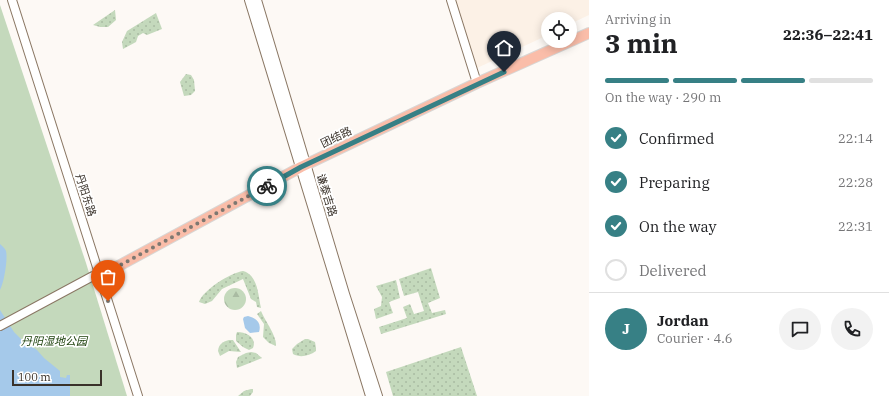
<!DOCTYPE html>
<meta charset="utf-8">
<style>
body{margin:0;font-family:"IBM Plex Serif","Noto Sans SC",serif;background:#f2f2f2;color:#202124;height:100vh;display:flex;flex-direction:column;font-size:15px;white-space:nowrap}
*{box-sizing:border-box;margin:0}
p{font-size:13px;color:#757577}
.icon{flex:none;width:22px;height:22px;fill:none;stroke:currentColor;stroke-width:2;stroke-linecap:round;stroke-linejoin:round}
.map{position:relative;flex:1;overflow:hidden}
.side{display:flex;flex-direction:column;background:#fff;width:300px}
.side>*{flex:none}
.controls{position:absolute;left:541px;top:12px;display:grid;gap:8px}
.controls a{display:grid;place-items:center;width:36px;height:36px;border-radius:50%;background:#fff;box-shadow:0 2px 10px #0003;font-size:20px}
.scale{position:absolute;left:12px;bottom:10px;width:90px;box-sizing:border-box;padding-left:4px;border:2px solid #3a322a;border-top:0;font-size:11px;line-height:14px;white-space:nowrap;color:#3a322a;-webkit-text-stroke:3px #fff;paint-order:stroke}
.pin{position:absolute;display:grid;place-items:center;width:34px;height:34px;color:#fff;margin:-41px -17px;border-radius:50% 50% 50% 0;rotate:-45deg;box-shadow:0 0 4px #0007}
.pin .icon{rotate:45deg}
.courier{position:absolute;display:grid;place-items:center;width:40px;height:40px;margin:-20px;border:3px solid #378085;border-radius:50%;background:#fff;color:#222;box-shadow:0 1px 5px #0007}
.overview em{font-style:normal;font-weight:700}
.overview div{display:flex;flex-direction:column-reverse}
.overview{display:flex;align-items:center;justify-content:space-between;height:68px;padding:0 16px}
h1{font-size:26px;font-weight:700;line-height:30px}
.bar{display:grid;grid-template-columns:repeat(4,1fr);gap:6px 4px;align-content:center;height:48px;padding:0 16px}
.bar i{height:5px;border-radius:3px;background:#e0e0e0}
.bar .selected{background:#378085}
.bar p{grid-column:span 4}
.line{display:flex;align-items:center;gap:10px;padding:0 16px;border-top:1px solid #e0e0e0}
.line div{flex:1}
.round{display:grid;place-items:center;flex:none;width:42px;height:42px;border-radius:21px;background:#f2f2f2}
ol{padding:0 16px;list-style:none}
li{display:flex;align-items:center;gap:12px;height:44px}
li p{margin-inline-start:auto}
li .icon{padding:4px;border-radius:50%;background:#378085;color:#fff;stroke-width:4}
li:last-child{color:#757577}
li i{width:22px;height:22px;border:2px solid #e0e0e0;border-radius:50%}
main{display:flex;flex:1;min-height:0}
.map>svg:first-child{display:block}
.built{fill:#fcf1e6}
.grass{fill:url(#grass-dots)}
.forest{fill:url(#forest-firs)}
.green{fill:#c4d9bc}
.water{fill:#a5c9ea}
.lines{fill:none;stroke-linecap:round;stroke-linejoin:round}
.minor-casing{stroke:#8a7764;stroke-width:10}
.major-casing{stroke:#d8d6d4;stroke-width:12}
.minor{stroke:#fff;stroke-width:8}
.major{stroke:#fabda9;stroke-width:10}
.done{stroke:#7e7871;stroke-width:4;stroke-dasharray:0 7.2}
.route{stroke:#378085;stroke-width:5}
.labels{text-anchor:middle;stroke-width:3.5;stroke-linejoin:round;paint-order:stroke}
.street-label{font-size:11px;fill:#3a322a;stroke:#fff}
.park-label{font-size:11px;font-style:italic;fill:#1e420d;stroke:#fff}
</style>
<main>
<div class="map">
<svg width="589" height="396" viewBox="0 0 589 396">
<defs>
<pattern id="grass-dots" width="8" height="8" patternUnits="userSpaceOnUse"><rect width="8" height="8" fill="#c4d9bc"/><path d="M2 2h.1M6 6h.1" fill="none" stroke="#a9bba2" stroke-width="1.8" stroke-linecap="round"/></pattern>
<pattern id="forest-firs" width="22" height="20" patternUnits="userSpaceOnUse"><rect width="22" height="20" fill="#c4d9bc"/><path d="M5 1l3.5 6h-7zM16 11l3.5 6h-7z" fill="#a9bba2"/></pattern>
</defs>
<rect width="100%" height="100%" fill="#fdf9f5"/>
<path class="built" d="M 455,0 L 589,0 L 589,15 L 570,24 L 570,19 L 548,19 L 548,35 L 477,68 Z"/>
<path class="grass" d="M 115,10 L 116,20 L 108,27 L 100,27 L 93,25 Z
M 156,13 L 162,29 L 147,35 L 143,33 L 138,36 L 136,42 L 123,49 L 122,42 L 127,31 Z
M 186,74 L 191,75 L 194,80 L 195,91 L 191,95 L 184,96 L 180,82 Z
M 431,268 L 440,298 L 428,303 L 432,313 L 445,310 L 446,314 L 381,334 L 379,327 L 407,318 L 403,307 L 410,304 L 414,314 L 424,311 L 418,292 L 404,296 L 399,279 Z
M 243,271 C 258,275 258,295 261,308 L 257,307 L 256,302 L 251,299 L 243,279 L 222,289 L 212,301 L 205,304 L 199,302 C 203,290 230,273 243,271 Z
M 396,280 L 400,298 L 389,302 L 393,313 L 376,319 L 374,309 L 381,306 L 382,297 L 376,286 Z
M 261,311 C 265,321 277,336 276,346 L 269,343 L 263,337 L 264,324 L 257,314 Z
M 237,332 C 247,332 257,338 253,348 L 249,350 L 243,347 L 236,341 L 236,335 Z
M 305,339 L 308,339 L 315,342 L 316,348 L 316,351 C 309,356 300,358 293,354 L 292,349 L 297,344 Z
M 229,340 L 233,340 L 241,352 L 229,351 L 220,356 L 218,351 C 219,344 222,342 229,340 Z
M 461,347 L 477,396 L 393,396 L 386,372 Z
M 251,352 L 256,353 L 262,358 L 237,368 L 236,362 L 238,357 L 246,353 Z
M 251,389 L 253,389 L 253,392 L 250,396 L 238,396 L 244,391 Z"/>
<path class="forest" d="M224 299a11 11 0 1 1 22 0a11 11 0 1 1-22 0Z"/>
<path class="green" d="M 0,5 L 86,263 L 127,396 L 0,396 Z"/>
<path class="water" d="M 0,244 C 2,246 5,248 6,251 C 8,259 4,283 0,290 Z
M 0,310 L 14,332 L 22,340 L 37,350 L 44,358 L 60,371 L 60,377 L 66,378 L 67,375 L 70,375 L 70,396 L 0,396 Z
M 248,316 C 256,318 262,323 259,332 L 250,333 L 245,328 L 243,319 L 244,317 Z"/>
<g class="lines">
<g class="minor-casing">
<path id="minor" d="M 12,0 L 138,396
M 249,0 L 370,396
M 257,0 L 345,294 L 378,396
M 451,0 L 477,83
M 0,326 L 93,276 L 100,276"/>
</g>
<g class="major-casing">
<path id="major" d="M 100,276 L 301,167 L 477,83 L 589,33"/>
</g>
<use href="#minor" class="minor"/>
<use href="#major" class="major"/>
</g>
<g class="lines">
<path class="done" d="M 108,301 L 100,276 L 267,186"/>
<path class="route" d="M 267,186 L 301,167 L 504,72"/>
</g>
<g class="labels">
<g class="street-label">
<text transform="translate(336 137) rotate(-26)" y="4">团结路</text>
<text transform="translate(86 195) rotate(72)" y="4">丹阳东路</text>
<text transform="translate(327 195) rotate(73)" y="4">谦泰吉路</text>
</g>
<g class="park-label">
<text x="54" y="345">丹阳湿地公园</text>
</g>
</g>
</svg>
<div class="controls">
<a><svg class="icon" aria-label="locate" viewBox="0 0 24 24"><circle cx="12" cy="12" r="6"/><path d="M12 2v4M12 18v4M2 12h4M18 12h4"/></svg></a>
</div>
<div class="scale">100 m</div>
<div class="pin" style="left:108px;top:301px;background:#ea580c"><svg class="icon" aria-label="bag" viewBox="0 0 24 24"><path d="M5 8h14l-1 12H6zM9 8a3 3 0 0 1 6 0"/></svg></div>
<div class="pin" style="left:504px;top:72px;background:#1f2937"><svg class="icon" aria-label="home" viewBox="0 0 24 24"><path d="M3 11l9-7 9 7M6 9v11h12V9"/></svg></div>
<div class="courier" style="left:267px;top:186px"><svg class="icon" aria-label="bike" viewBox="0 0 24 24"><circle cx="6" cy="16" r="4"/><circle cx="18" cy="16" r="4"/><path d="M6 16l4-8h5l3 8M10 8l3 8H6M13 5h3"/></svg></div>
</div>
<section class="side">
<div class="overview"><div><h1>3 min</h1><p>Arriving in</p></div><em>22:36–22:41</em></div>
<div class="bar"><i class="selected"></i><i class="selected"></i><i class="selected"></i><i></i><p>On the way · 290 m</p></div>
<ol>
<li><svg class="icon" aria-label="check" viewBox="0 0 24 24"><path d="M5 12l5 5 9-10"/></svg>Confirmed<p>22:14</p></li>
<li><svg class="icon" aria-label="check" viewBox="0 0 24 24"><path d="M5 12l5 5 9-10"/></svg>Preparing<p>22:28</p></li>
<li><svg class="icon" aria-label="check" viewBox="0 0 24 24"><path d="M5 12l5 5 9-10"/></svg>On the way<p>22:31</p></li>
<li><i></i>Delivered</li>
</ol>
<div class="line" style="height:72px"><b class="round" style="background:#378085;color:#fff">J</b><div><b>Jordan</b><p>Courier · 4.6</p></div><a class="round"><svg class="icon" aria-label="chat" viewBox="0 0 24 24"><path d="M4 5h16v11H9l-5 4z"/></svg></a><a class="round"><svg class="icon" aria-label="phone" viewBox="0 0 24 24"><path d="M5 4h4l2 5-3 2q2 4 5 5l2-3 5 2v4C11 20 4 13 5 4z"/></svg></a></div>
</section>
</main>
